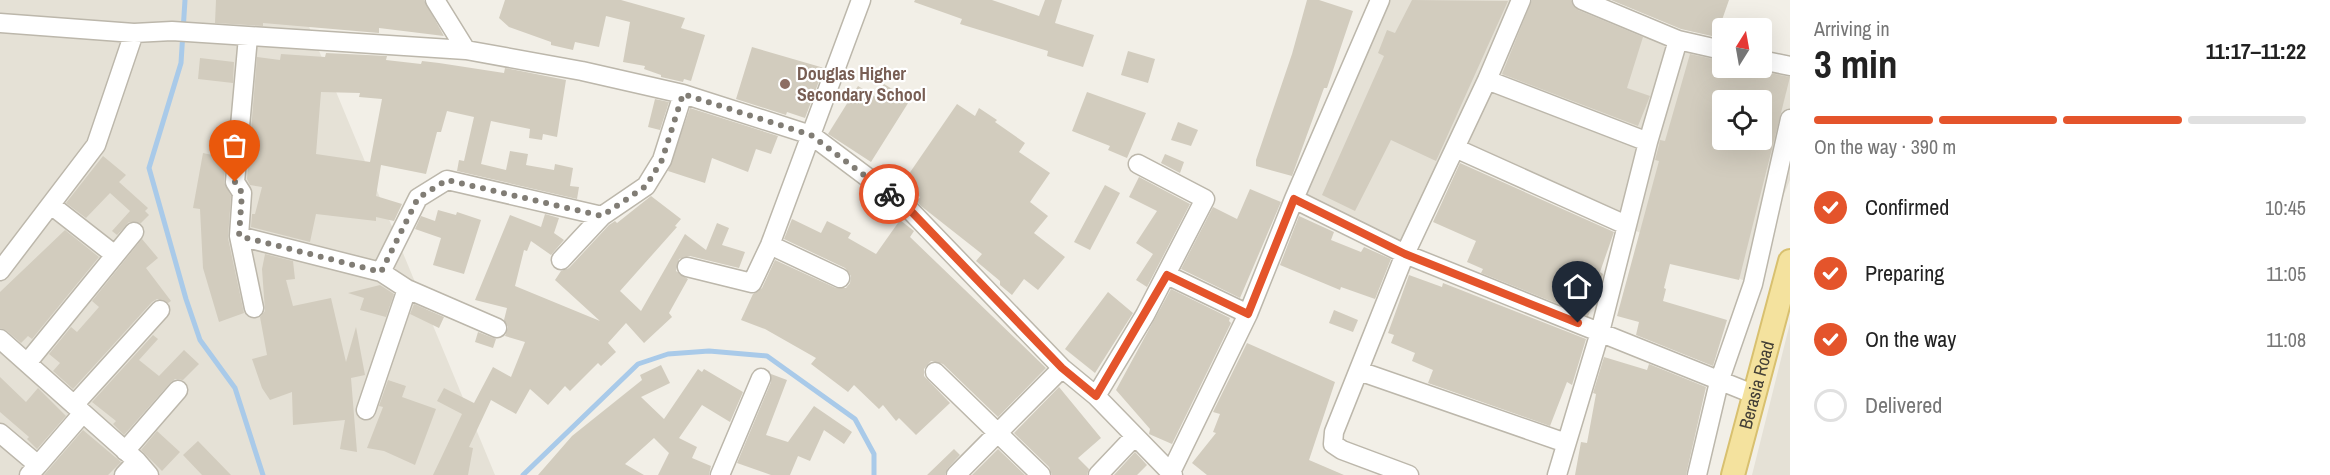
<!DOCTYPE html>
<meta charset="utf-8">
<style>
body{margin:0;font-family:"Archivo Narrow",sans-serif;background:#f6f6f6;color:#222;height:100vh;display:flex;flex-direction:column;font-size:22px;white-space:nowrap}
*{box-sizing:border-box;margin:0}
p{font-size:20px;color:#767676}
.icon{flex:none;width:33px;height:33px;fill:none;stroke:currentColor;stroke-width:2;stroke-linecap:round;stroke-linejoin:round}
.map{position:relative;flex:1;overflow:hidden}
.sheet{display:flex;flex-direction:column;background:#fff;width:540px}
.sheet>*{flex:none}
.needle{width:39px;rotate:11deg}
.controls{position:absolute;left:1712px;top:18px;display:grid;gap:12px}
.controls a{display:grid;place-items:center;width:60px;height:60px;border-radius:6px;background:#fff;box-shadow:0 6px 24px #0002;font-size:30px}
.pin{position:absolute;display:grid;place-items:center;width:51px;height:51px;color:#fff;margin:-62px -26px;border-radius:50% 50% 50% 0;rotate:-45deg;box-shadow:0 0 6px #0007}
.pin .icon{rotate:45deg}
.courier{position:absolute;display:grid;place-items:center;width:60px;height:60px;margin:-30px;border:4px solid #e4542b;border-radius:50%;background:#fff;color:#222;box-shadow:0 2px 8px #0007}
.summary em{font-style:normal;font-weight:700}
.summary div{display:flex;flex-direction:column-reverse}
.summary{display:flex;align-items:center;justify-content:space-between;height:102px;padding:0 24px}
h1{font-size:39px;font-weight:700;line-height:45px}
.bar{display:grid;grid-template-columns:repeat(4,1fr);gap:9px 6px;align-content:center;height:72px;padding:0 24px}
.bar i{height:8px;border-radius:4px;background:#e0e0e0}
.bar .on{background:#e4542b}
.bar p{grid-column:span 4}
ol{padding:0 24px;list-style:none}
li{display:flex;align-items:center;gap:18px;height:66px}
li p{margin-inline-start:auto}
li .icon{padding:6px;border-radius:50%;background:#e4542b;color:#fff;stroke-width:4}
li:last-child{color:#767676}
li i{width:33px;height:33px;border:3px solid #e0e0e0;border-radius:50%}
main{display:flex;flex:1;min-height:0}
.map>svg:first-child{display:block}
.residential{fill:#e5e1d6;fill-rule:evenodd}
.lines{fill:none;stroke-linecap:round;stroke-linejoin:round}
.stream{stroke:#a9cae9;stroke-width:5}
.building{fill:#d2ccbe;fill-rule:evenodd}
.minor-casing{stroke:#bcb7ab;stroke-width:21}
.major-casing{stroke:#d8c06f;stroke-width:26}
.minor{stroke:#fff;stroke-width:18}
.major{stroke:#f4e29e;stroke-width:22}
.done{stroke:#817d75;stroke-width:6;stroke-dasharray:0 10.8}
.route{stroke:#e4542b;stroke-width:8}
.education-dot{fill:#8d6e63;stroke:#fff;stroke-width:2}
.labels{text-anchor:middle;stroke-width:4.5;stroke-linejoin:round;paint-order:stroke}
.education-label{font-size:18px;font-weight:bold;fill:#785e54;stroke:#fff;text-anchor:start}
.street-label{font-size:18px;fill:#444037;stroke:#fff}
</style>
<main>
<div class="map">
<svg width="1790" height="475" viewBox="0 0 1790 475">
<rect width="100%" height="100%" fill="#f2efe7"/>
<path class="residential" d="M 0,0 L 298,0 L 495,475 L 0,475 Z
M 1380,0 L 1580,0 L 1722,50 L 1722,68 L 1790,66 L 1790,180 L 1747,282 L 1456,148 L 1405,254 L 1294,199 ZM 1722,100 L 1761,100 L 1761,140 L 1722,140 Z
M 1790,323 L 1790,475 L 1752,475 Z"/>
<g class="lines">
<path class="stream" d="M 185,0 L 181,63 L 149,168 L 186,299 L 200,340 L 235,388 L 263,475
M 523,475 L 638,364 L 668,354 L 709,351 L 767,356 L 855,419 L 874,454 L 874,475"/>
</g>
<path class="building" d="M 216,0 L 424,0 L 444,36 L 379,28 L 379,33 L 263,23 L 263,26 L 215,23 Z
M 505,0 L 621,0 L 685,18 L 681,28 L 705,35 L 691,81 L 684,79 L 683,82 L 661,77 L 661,75 L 644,69 L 645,66 L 623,62 L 630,22 L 606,16 L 599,47 L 575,42 L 573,50 L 551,45 L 551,42 L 509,27 L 499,18 Z
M 915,0 L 992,0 L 1039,16 L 1045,0 L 1062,0 L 1055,23 L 1094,35 L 1083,67 L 1047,56 L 1048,51 L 960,24 L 962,19 L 914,2 Z
M 1307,0 L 1319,0 L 1353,11 L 1327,88 L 1324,88 L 1292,176 L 1256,166 L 1256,160 L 1292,54 Z
M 1412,0 L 1508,1 L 1436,161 L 1391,140 L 1355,211 L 1322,195 L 1384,56 L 1378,53 L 1387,30 L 1395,33 Z
M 1532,0 L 1571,0 L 1578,10 L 1643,37 L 1627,88 L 1650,96 L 1638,126 L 1502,74 Z
M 1611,0 L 1729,0 L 1716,37 L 1681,29 Z
M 752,47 L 824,68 L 805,118 L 787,112 L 786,115 L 736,99 Z
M 1128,51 L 1155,59 L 1148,83 L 1121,75 Z
M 326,53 L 387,56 L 386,60 L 421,64 L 422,61 L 439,63 L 504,73 L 505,68 L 566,80 L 557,137 L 543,134 L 542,140 L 529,138 L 530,129 L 491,121 L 481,164 L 506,170 L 510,151 L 528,154 L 526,165 L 554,170 L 555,164 L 573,168 L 570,186 L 579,187 L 577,199 L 457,171 L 459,160 L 464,161 L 474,117 L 447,111 L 441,132 L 437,132 L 426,174 L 381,165 L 376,196 L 402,204 L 394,221 L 376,217 L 376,221 L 316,214 L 310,242 L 251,227 L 252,214 L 255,214 L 262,187 L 250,185 L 247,179 L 257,57 L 280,60 L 281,54 L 325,57 ZM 321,92 L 360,93 L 359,97 L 382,99 L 370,162 L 316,154 Z
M 1690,54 L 1722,61 L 1722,68 L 1757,68 L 1764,72 L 1790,77 L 1739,280 L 1670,264 L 1664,288 L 1666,289 L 1663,301 L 1727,320 L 1713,366 L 1636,335 L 1639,322 L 1617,316 L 1659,161 L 1655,160 L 1659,145 L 1660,140 L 1665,141 ZM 1722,100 L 1761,100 L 1761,140 L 1722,140 Z
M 200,58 L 234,62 L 233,83 L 198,79 Z
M 884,84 L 910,100 L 871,162 L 828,134 L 858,86 L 876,97 Z
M 1087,92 L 1146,113 L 1127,158 L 1108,150 L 1110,146 L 1072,131 Z
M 655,99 L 669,102 L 660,130 L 648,127 Z
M 957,104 L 975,116 L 979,108 L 997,120 L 995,122 L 1025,143 L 1019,152 L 1050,173 L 1030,202 L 1048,216 L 1034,233 L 1065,257 L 1038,290 L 1024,279 L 1012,295 L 1000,285 L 1000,281 L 976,261 L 982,254 L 921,206 L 917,201 L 920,197 L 902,184 Z
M 690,108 L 778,136 L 771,154 L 756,149 L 748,172 L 712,158 L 705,183 L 668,171 Z
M 1178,122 L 1198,130 L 1191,146 L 1171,140 Z
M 203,153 L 226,158 L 224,182 L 231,196 L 228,238 L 244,313 L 219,322 L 203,268 L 200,209 L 193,208 Z
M 1165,154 L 1184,162 L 1180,173 L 1161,163 Z
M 103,156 L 126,175 L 119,182 L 148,208 L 145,211 L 149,215 L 141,223 L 129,222 L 117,235 L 112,231 L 130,211 L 110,193 L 86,218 L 66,203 Z
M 1460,163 L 1614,232 L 1600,272 L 1603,274 L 1598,294 L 1588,316 L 1481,273 L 1483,269 L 1467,262 L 1476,241 L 1433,222 Z
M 1139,177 L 1190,204 L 1147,287 L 1136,280 L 1153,254 L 1136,243 L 1157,211 L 1129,197 Z
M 1105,185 L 1120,193 L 1090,250 L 1074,242 Z
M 1250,189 L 1281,202 L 1240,298 L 1181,269 L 1213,207 L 1237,219 Z
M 651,196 L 681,219 L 675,226 L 677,227 L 620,291 L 641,311 L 685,234 L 706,250 L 717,223 L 729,228 L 722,245 L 745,252 L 739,268 L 690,256 L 679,259 L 676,271 L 688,279 L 669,313 L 672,317 L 644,343 L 626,323 L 608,343 L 616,352 L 601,366 L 598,363 L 570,391 L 565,386 L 548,405 L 530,389 L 516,414 L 491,400 L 469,447 L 473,448 L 468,475 L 433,475 L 462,414 L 437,401 L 444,388 L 474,403 L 493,367 L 511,377 L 525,342 L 505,336 L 508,327 L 504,320 L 507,308 L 475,300 L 510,215 L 541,227 L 545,214 L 559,218 L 554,233 L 564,240 L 551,255 L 531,241 L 527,251 L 524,250 L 515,286 L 600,321 L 555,280 L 561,271 L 569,268 L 609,225 L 615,221 L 617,223 Z
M 438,210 L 456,215 L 457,212 L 481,220 L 464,274 L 433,265 L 441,238 L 415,229 L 421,216 L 435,221 Z
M 1299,216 L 1334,232 L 1331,240 L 1361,252 L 1364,247 L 1391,259 L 1375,299 L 1341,287 L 1340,290 L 1280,265 Z
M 792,219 L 821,233 L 827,221 L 851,233 L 848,238 L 876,254 L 900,220 L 914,231 L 910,237 L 1046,368 L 998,417 L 943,364 L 931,361 L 924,369 L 924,376 L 950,403 L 916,435 L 899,418 L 896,421 L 883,405 L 879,409 L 854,385 L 848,392 L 811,364 L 816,358 L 765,329 L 741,320 L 753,294 L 762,288 L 775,260 L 836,288 L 846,288 L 850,283 L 851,276 L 845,268 L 784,239 Z
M 65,230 L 99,257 L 32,339 L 28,336 L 21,343 L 7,331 L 0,328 L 0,292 Z
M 142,239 L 158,258 L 146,268 L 171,301 L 168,303 L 157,299 L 152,302 L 73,389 L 53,371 L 60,363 L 49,354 L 71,327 L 77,332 L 99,307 L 92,301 Z
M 265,254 L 293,261 L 295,279 L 286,280 L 293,306 L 331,298 L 346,362 L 356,327 L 365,375 L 351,378 L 357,452 L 340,449 L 345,420 L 293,425 L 292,392 L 270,400 L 262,388 L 252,359 L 267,355 L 260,317 L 265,311 L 262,269 Z
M 1409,275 L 1442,287 L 1443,283 L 1586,339 L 1572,385 L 1567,382 L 1550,426 L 1428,383 L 1433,370 L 1412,361 L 1415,353 L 1391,343 L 1394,335 L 1388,333 Z
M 380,285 L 394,294 L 386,317 L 360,310 L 364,298 L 348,293 Z
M 1171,289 L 1230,318 L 1229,321 L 1231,323 L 1172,444 L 1149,434 L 1150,429 L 1116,390 Z
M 1108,292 L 1133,313 L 1095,373 L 1065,349 Z
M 414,304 L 444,317 L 439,328 L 410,314 Z
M 1334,310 L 1358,320 L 1353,332 L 1329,323 Z
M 478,332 L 496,339 L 493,348 L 475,342 Z
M 153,335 L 158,339 L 139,360 L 159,376 L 184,350 L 199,364 L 183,380 L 175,379 L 170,383 L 124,435 L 113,424 L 116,421 L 92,402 Z
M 1247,343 L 1335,382 L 1309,460 L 1344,475 L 1207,475 L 1192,463 L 1216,433 L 1213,432 L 1220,414 L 1213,412 Z
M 1604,357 L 1647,370 L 1649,364 L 1706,387 L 1686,475 L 1575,475 L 1581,442 L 1587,443 L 1596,394 L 1593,393 Z
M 661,365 L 670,383 L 641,397 L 664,419 L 698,369 L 702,372 L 704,369 L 743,392 L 730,422 L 702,405 L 679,438 L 697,447 L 692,458 L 711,466 L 709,475 L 658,475 L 669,453 L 654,438 L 625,464 L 644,475 L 538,475 L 572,436 L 642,380 L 640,375 Z
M 771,374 L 787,380 L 766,435 L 788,442 L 814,406 L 852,432 L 844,444 L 824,430 L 810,461 L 798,456 L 790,475 L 771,475 L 737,463 L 771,382 Z
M 0,377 L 26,402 L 38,388 L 66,416 L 37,449 L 27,439 L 29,437 L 0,412 Z
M 388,380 L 406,386 L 402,397 L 436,409 L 415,465 L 384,451 L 367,448 L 383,407 L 379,406 Z
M 1059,387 L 1101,438 L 1078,458 L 1089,469 L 1087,475 L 1052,475 L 1049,467 L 1014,433 Z
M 83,430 L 121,462 L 108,475 L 44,475 Z
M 157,431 L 180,452 L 162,471 L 141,450 Z
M 198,441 L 231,475 L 202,475 L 183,455 Z
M 954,449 L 960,455 L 948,468 L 945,475 L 927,475 Z
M 998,449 L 1025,475 L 972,475 Z
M 1135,452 L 1147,465 L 1137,475 L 1114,475 Z"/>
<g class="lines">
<g class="minor-casing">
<path id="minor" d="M 435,0 L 466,50
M 1582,0 L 1678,40 L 1722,50
M 0,23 L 134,33 L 172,31 L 466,50 L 582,71 L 683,94 L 811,135 L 907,207 L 1062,368 L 1096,396 L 1173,475
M 248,37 L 235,182 L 242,193 L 239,236 L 254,308
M 1766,61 L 1790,66
M 1487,80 L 1648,142
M 1455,148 L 1626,225
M 1294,199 L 1405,254 L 1753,394
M 51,205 L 115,255
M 239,236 L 381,272 L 407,289 L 497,328
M 770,245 L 840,278
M 561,260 L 602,216 L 646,186 L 662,160 L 683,94
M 687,267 L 752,283 L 770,245 L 861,0
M 0,271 L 96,145 L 134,33
M 381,272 L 418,198 L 447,180 L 602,216
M 1167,275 L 1248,314
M 0,339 L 137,461 L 149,475
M 27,363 L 134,232
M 1359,371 L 1566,443
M 935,372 L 1041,475
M 1096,396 L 1145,315 L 1205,199 L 1138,164
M 74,405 L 160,310
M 366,410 L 407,289
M 0,433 L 38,465 L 29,475
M 125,451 L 178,390
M 38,465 L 83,413
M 1171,472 L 1248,314 L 1294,199 L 1380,0
M 124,475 L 137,461
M 720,475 L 761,378
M 956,475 L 1062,368
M 1098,475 L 1135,436
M 1409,475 L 1342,450 L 1333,444 L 1334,432 L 1405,254 L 1487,80 L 1521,0
M 1557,475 L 1600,332 L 1648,142 L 1678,40
M 1697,475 L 1719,382 L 1753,284 L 1790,119"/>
</g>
<g class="major-casing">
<g id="major">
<path id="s1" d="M 1733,475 L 1790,261"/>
</g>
</g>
<use href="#minor" class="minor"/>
<use href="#major" class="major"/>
</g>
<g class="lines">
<path class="done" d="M 235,182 L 242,193 L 239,236 L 381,272 L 418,198 L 447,180 L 602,216 L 646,186 L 662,160 L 683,94 L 811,135 L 889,194"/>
<path class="route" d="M 889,194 L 907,207 L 1062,368 L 1096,396 L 1167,275 L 1248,314 L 1294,199 L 1405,254 L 1578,323"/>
</g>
<circle class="education-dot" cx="785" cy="84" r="6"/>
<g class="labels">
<g class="education-label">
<text x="797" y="80">Douglas Higher<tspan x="797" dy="21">Secondary School</tspan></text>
</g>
<g class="street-label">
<text dy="6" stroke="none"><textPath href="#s1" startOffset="93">Berasia Road</textPath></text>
</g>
</g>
</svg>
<div class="controls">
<a><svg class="needle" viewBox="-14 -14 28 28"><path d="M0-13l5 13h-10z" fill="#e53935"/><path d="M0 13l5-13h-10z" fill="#767676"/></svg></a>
<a><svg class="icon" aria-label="locate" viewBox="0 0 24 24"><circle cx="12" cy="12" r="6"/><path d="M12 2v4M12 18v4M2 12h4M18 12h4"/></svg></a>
</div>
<div class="pin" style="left:235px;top:182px;background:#ea580c"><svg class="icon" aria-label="bag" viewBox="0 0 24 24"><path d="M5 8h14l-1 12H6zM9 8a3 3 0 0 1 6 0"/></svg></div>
<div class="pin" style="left:1578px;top:323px;background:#1f2937"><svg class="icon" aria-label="home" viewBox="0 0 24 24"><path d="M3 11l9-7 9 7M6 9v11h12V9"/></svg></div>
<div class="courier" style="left:889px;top:194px"><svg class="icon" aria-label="bike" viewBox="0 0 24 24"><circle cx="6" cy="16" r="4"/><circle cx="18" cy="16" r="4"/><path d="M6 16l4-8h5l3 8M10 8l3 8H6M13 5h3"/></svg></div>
</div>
<section class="sheet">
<div class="summary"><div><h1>3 min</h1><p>Arriving in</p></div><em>11:17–11:22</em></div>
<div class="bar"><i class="on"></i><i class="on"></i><i class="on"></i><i></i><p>On the way · 390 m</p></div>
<ol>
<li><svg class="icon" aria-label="check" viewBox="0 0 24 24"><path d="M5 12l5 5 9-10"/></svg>Confirmed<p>10:45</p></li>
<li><svg class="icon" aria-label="check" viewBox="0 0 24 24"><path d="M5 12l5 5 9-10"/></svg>Preparing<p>11:05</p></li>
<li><svg class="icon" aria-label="check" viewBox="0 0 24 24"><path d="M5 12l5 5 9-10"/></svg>On the way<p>11:08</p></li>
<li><i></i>Delivered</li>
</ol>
</section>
</main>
